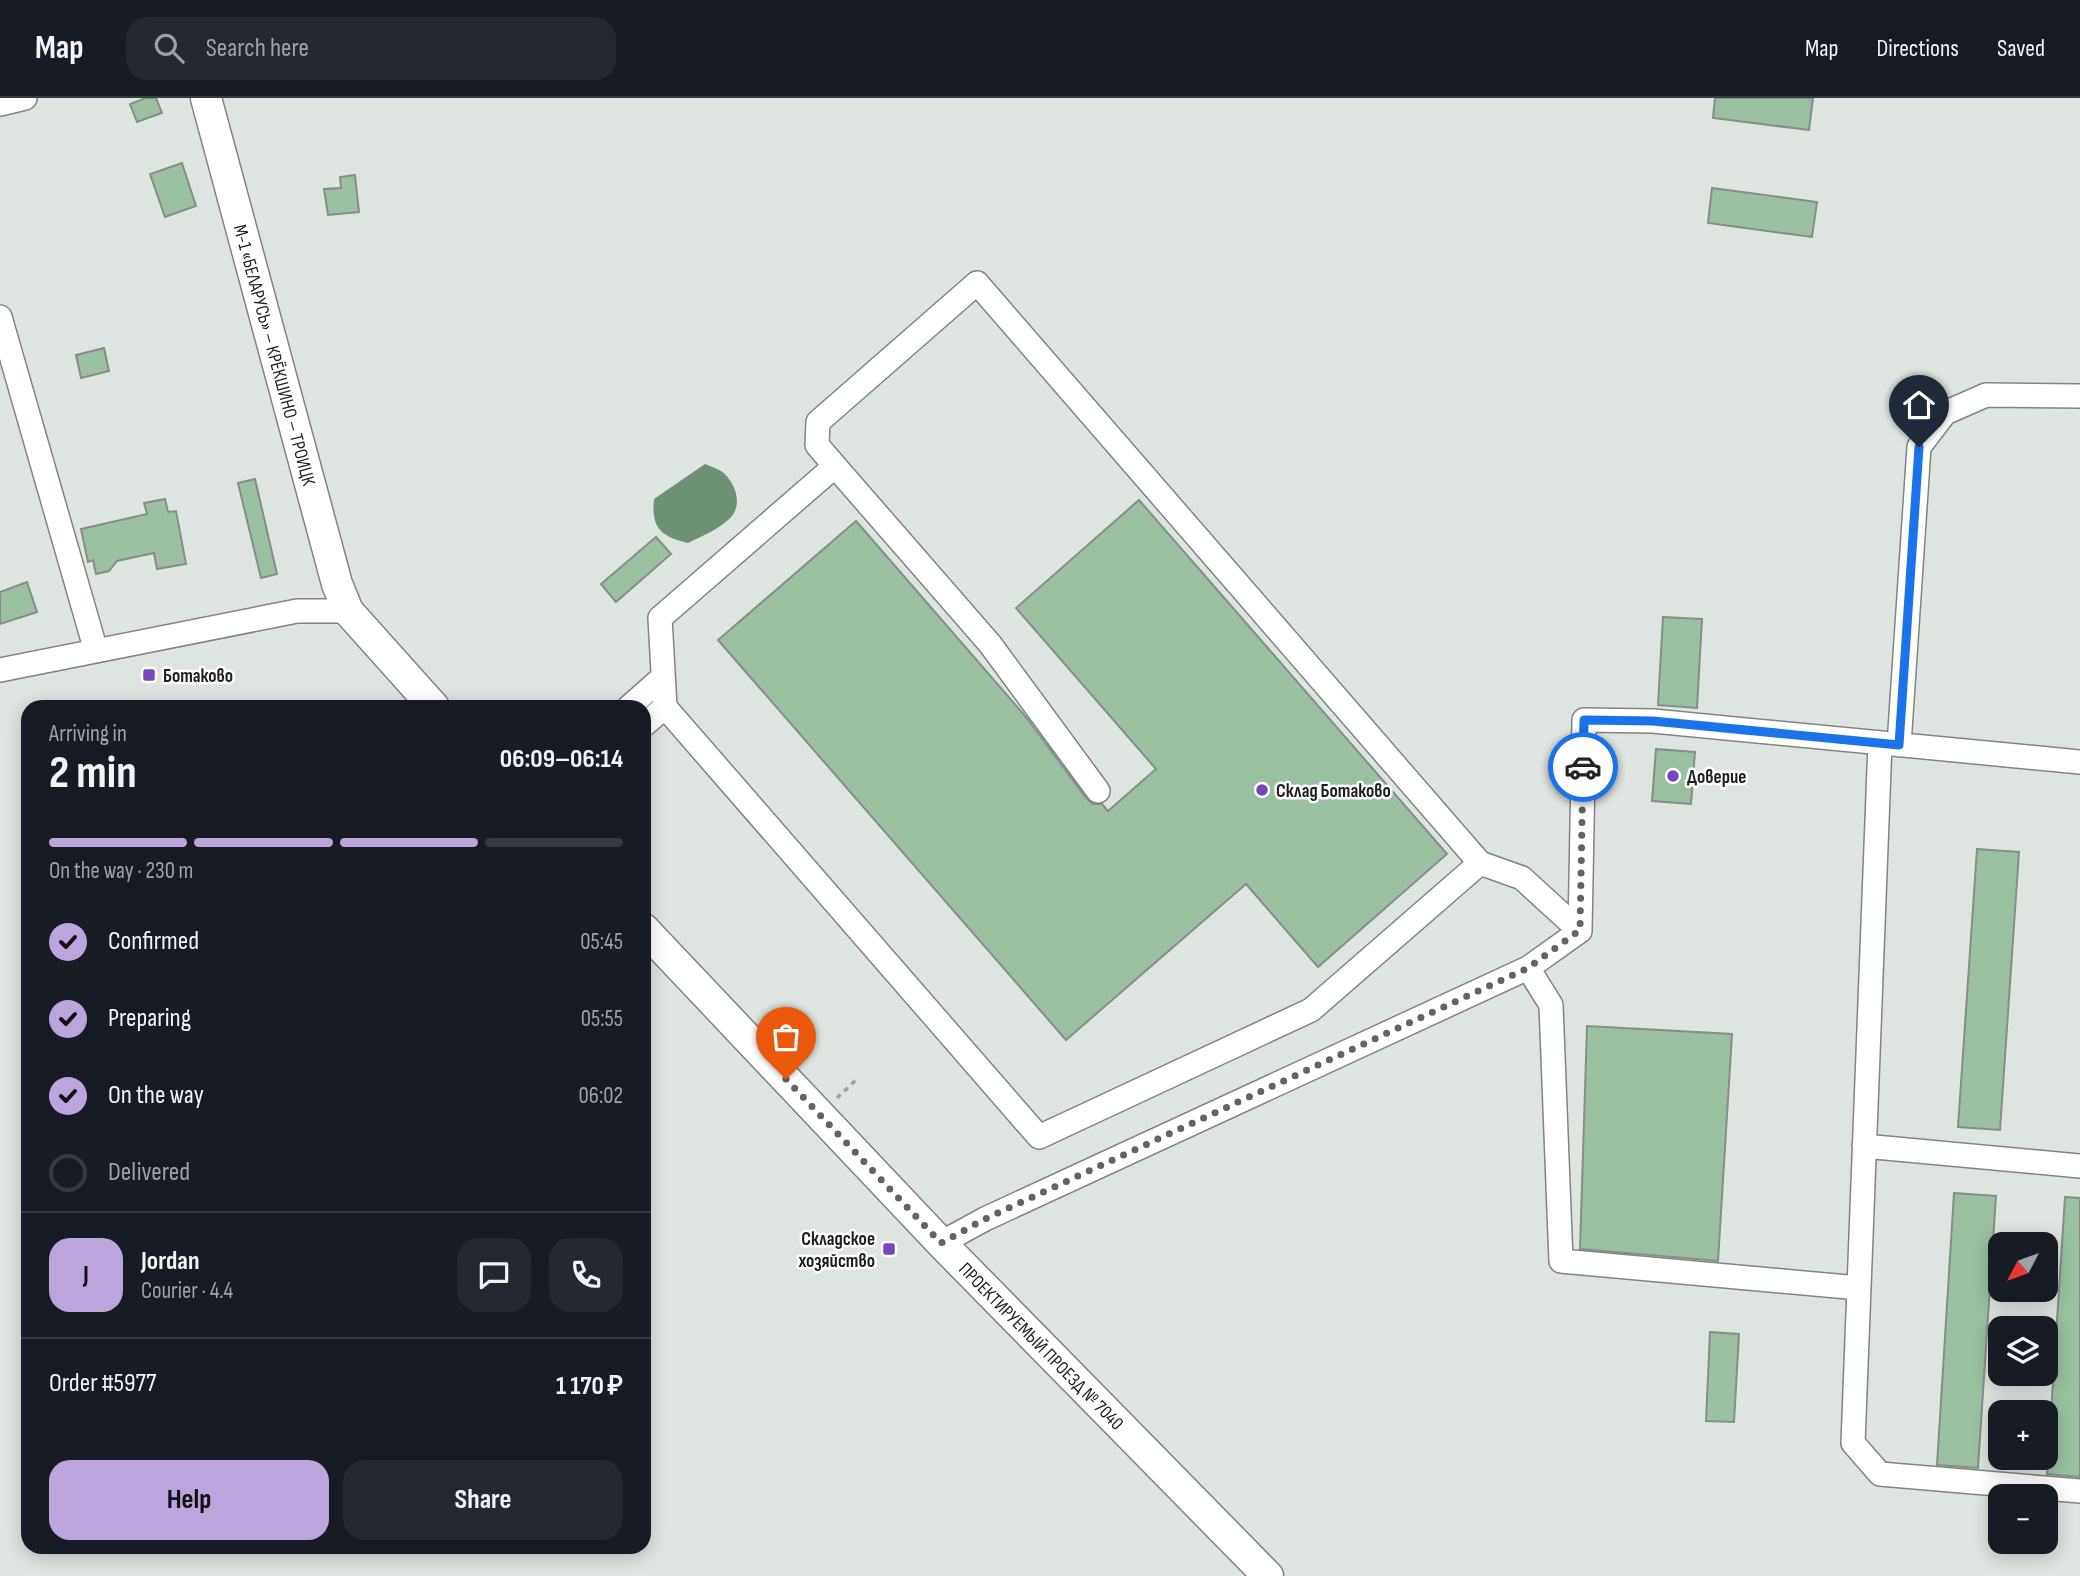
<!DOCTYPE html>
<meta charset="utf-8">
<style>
body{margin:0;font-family:"Sofia Sans Condensed",sans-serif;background:#242831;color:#f1f3f6;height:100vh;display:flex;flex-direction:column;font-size:26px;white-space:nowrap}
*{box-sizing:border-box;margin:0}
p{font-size:23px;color:#9ea1a6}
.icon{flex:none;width:38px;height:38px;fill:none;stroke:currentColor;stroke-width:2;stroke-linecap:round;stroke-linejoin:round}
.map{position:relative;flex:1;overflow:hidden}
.side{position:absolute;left:21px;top:602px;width:630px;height:854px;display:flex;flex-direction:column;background:#171b24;border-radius:21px;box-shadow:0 4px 18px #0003}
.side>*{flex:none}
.needle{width:46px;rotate:229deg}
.tools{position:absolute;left:1988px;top:1134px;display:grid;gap:14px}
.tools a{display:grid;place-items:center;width:70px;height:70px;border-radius:14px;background:#171b24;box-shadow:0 4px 18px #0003;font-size:35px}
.pin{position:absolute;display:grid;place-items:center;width:60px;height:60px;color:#fff;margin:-72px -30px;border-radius:50% 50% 50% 0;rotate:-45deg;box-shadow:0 0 7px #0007}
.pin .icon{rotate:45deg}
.courier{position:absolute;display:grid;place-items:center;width:70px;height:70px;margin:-35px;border:5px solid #1a73e8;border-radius:50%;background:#fff;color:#222;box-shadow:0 2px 9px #0007}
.summary em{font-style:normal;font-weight:700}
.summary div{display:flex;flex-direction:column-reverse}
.summary{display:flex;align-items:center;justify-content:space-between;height:119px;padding:0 28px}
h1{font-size:46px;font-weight:700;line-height:52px}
.bar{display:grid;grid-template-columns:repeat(4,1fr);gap:10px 7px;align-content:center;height:84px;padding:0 28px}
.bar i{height:9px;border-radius:5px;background:#363941}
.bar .selected{background:#bba5dc}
.bar p{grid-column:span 4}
.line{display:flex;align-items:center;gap:18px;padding:0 28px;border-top:2px solid #363941}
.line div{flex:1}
.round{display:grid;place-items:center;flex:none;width:74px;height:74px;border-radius:21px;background:#242831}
ol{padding:0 28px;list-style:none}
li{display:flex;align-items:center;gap:21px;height:77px}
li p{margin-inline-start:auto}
li .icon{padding:7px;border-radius:50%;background:#bba5dc;color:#111;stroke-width:4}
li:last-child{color:#9ea1a6}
li i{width:38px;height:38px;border:4px solid #363941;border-radius:50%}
.primary-button{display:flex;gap:14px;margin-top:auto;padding:14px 28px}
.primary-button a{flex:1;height:80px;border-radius:21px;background:#bba5dc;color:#111;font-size:28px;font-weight:700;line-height:80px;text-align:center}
.primary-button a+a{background:#242831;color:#f1f3f6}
header{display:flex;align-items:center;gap:42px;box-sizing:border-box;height:98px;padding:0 35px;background:#171b24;border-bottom:2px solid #363941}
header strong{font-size:33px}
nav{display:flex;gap:38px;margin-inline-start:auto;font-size:24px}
.search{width:490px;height:63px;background:#242831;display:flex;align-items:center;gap:18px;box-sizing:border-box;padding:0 24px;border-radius:21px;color:#9ea1a6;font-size:26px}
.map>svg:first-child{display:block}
.water{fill:#6e9074}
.building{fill:#9bbfa1;stroke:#878d88;stroke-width:2}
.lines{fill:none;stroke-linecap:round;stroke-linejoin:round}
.minor-casing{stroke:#808581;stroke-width:26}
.major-casing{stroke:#808581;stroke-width:33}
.path{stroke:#9da29e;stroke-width:3.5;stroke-dasharray:5 5;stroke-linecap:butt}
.minor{stroke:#fff;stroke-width:23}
.major{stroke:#fff;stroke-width:30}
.done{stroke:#616462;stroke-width:7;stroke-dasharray:0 12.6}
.route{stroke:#1a73e8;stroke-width:9}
.poi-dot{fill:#7845bd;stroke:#fff;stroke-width:2.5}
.labels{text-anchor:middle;stroke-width:5;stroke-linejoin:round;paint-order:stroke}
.street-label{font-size:19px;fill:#1d1f1e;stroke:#fff}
.poi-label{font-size:19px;font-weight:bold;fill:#1d1f1e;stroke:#fff;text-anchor:start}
</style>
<header>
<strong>Map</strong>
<div class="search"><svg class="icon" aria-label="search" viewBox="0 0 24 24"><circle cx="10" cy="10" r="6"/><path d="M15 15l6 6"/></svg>Search here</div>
<nav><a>Map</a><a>Directions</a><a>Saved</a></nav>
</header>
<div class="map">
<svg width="2080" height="1478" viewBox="0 0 2080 1478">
<rect width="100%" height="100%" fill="#dee4df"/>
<path class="water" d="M 705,366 C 710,368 716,370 721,373 C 734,382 743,404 732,418 C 722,430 702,438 688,445 C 661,439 651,430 654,401 Z"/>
<path class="building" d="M 146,0 L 156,0 L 162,15 L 137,24 L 130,6 Z
M 1715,0 L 1813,0 L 1809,32 L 1713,20 Z
M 182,65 L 196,108 L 165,119 L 150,76 Z
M 355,77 L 359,114 L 328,117 L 324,91 L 341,90 L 340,79 Z
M 1712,90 L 1817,104 L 1812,139 L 1708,125 Z
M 104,250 L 109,273 L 81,280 L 76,257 Z
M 255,381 L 277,476 L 261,480 L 238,385 Z
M 165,401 L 168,414 L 176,413 L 186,466 L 157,471 L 154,455 L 117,463 L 109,473 L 96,476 L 93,462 L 88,464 L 81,431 L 147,416 L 144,405 Z
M 1139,402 L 1447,756 L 1318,869 L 1246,786 L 1066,942 L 718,542 L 856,423 L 1026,619 L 1087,701 L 1093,706 L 1102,706 L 1108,713 L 1156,671 L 1016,510 Z
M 656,439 L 671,456 L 616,504 L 601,486 Z
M 27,484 L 37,514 L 0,526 L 0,494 Z
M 1663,519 L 1702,521 L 1697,610 L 1658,607 Z
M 1656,651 L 1695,654 L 1691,706 L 1652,703 Z
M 1977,751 L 2019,754 L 2000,1032 L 1958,1029 Z
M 1587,928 L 1732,936 L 1718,1163 L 1580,1151 Z
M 1954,1095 L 1996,1098 L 1978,1370 L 1937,1367 Z
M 2065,1099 L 2080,1100 L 2080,1379 L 2047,1376 Z
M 1710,1234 L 1739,1236 L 1734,1324 L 1706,1323 Z"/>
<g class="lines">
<g class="minor-casing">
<path id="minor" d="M 0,6 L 25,0
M 0,219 L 96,553
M 835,368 L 817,347 L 818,324 L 977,185 L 1480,765
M 0,572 L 297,513 L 348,513
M 629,609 L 663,579
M 644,627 L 665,609
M 1880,645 L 1853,1345 L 1880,1376 L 2080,1393
M 1899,647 L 1919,349 L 1945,315 L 1986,297 L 2080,298
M 1098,693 L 990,546 L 835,368 L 660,520 L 665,609 L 1039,1039 L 1311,912 L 1480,765 L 1522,780 L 1580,833
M 1528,870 L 1551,907 L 1561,1163 L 1859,1190
M 1864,1048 L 2080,1068
M 941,1145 L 985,1121 L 1528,870 L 1580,833 L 1584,622 L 1653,623 L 2080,664"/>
</g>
<g class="major-casing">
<g id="major">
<path id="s1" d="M 206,0 L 337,486 L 348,513 L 434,609"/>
<path id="s2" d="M 644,831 L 941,1145 L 1268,1478"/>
</g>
</g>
<path class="path" d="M 837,1000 L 856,982"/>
<use href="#minor" class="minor"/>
<use href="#major" class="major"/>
</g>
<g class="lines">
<path class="done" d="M 786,981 L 941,1145 L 985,1121 L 1528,870 L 1580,832 L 1583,669"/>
<path class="route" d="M 1583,669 L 1584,622 L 1653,623 L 1899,647 L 1919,349"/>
</g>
<g class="poi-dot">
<rect x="142" y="570" width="14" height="14" rx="3.5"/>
<circle cx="1673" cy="678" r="7"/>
<circle cx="1262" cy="692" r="7"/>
<rect x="882" y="1144" width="14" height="14" rx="3.5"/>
</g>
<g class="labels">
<g class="street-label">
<text dy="7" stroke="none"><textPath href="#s1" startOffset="266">М-1 «БЕЛАРУСЬ» – КРЁКШИНО – ТРОИЦК</textPath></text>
<text dy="7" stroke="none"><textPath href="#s2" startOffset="576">ПРОЕКТИРУЕМЫЙ ПРОЕЗД № 7040</textPath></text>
</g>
<g class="poi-label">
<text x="163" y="584">Ботаково</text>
<text x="1687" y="685">Доверие</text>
<text x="1276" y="699">Склад Ботаково</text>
<text x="875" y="1147" text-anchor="end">Складское<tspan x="875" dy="22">хозяйство</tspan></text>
</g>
</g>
</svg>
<div class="tools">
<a><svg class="needle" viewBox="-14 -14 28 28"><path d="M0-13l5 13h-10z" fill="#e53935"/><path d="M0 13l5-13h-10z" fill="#9ea1a6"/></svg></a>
<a><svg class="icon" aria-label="layers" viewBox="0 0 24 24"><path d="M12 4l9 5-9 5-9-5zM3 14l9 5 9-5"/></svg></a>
<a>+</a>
<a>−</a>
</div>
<div class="pin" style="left:786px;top:981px;background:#ea580c"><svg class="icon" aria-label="bag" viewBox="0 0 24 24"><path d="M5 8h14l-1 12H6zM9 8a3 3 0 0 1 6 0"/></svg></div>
<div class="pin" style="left:1919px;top:349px;background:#1f2937"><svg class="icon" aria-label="home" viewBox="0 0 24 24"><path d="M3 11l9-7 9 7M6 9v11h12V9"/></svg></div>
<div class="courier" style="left:1583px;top:669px"><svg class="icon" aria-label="car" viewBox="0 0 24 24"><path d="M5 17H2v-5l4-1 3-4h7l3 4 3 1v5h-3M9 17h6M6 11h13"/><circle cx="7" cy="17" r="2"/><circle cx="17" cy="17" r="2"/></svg></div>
<section class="side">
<div class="summary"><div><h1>2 min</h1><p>Arriving in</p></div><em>06:09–06:14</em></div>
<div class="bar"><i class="selected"></i><i class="selected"></i><i class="selected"></i><i></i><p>On the way · 230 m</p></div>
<ol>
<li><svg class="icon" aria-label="check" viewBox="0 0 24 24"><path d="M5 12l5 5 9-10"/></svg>Confirmed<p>05:45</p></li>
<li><svg class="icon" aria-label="check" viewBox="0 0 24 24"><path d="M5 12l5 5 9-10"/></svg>Preparing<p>05:55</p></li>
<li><svg class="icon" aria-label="check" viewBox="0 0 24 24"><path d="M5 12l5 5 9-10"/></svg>On the way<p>06:02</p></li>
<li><i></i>Delivered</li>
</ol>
<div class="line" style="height:126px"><b class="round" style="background:#bba5dc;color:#111">J</b><div><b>Jordan</b><p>Courier · 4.4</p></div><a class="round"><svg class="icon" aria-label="chat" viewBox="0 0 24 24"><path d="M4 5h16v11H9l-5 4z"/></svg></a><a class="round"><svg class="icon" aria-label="phone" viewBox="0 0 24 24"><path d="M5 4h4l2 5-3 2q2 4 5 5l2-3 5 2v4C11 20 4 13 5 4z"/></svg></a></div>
<div class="line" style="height:91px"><div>Order #5977</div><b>1 170 ₽</b></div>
<div class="primary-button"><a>Help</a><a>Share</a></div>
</section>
</div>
